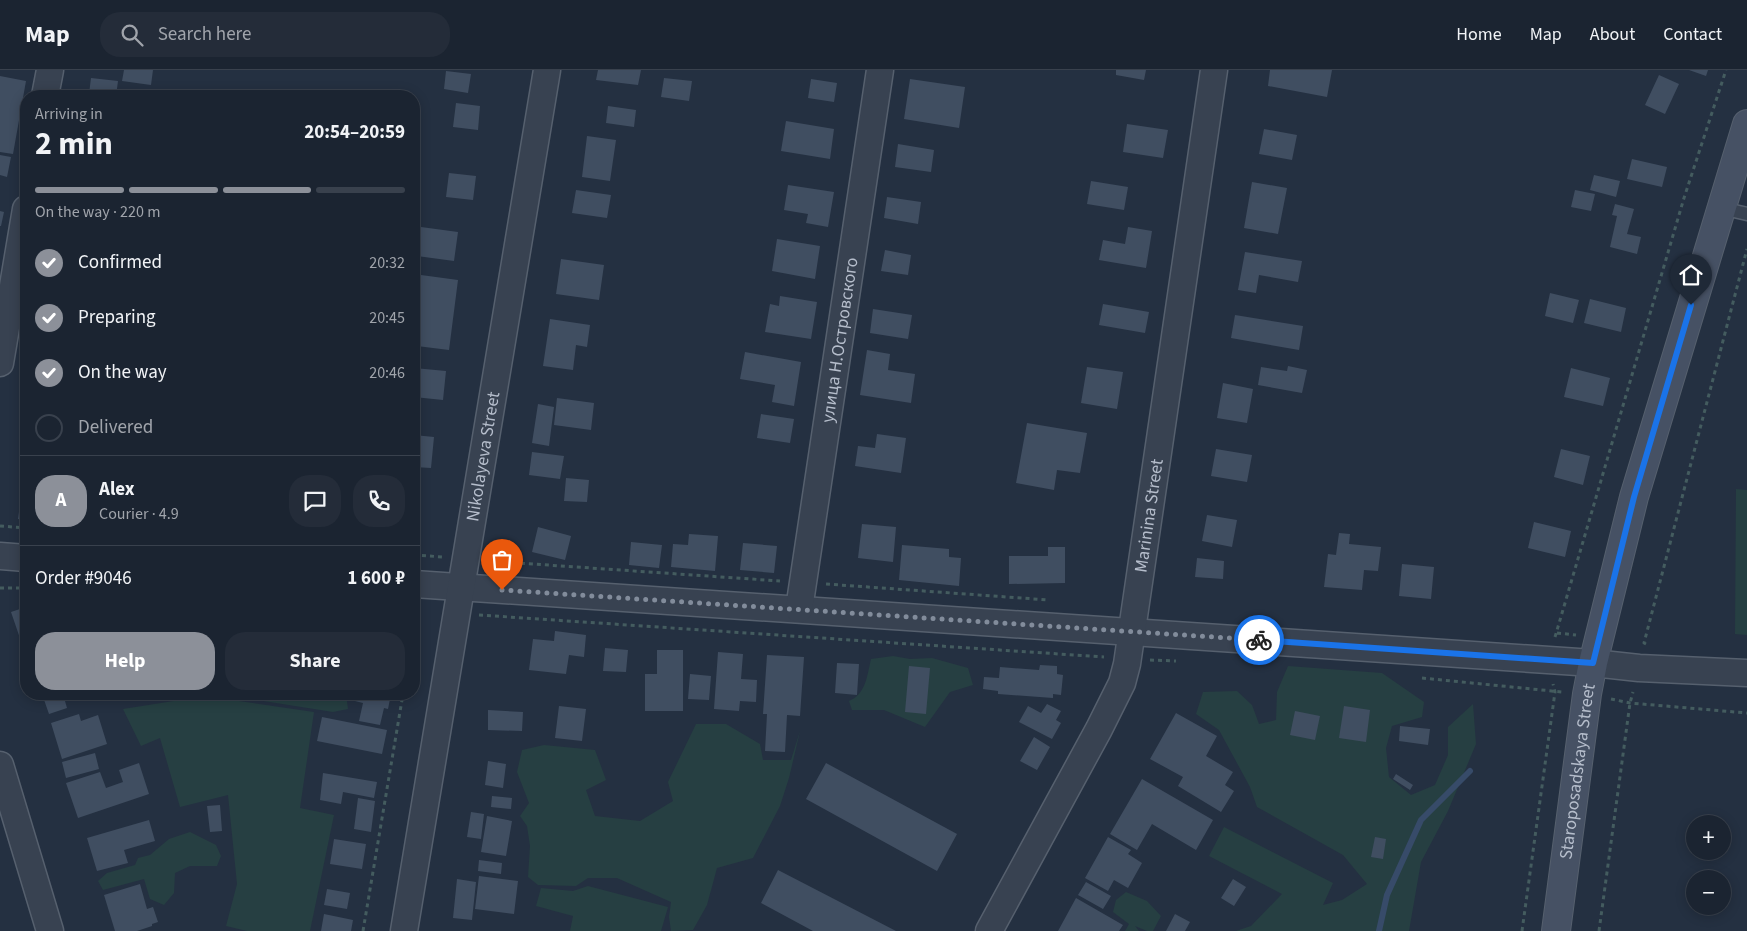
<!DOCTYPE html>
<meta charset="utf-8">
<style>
body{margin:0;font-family:"Source Sans 3",sans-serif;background:#242c39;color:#f1f3f6;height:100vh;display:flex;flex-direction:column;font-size:19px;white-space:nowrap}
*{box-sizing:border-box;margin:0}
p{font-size:16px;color:#a0a4ab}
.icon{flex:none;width:28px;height:28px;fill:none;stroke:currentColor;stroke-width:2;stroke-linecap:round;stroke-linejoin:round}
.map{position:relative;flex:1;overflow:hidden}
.details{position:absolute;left:20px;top:20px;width:400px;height:610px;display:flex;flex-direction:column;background:#1b2431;border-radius:20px;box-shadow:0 2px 12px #0003,0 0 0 1px #39414d}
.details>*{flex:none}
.buttons{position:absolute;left:1686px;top:745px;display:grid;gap:10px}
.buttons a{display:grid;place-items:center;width:45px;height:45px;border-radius:50%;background:#1b2431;box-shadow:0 2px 12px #0003,0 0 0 1px #39414d;font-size:25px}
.pin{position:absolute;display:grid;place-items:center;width:42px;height:42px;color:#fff;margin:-51px -21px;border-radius:50% 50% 50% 0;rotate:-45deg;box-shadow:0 0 5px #0007}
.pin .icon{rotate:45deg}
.courier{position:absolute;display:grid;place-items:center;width:50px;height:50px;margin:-25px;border:4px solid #1a73e8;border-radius:50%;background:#fff;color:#222;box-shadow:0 1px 6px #0007}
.headline em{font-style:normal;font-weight:700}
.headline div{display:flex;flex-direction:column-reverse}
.headline{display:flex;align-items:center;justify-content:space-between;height:85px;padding:0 15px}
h1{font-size:32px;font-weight:700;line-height:38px}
.bar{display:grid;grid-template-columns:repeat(4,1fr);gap:8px 5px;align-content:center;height:60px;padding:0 15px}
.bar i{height:6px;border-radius:4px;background:#39414d}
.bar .selected{background:#8c9099}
.bar p{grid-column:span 4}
.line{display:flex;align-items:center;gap:12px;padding:0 15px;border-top:1px solid #39414d}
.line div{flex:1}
.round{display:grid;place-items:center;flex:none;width:52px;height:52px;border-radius:20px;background:#242c39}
ol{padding:0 15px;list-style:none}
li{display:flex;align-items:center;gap:15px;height:55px}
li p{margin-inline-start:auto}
li .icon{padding:5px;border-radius:50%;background:#8c9099;color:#fff;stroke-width:4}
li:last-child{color:#a0a4ab}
li i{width:28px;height:28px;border:2px solid #39414d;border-radius:50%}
.primary-button{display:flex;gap:10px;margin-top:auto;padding:10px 15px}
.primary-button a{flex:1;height:58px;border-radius:20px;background:#8c9099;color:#fff;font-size:20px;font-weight:700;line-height:58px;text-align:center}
.primary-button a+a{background:#242c39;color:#f1f3f6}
header{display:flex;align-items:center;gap:30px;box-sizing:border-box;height:70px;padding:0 25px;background:#1b2431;border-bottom:1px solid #39414d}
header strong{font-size:24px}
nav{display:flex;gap:28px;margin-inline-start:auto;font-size:18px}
.search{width:350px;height:45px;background:#242c39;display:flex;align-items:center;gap:12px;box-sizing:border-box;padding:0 18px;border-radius:20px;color:#a0a4ab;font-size:19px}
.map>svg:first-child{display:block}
.green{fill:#263f42}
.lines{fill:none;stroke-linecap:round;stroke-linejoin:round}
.stream{stroke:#374b69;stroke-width:6}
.building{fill:#404e61}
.lane-casing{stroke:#56606e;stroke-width:15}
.street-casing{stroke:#56606e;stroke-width:29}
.secondary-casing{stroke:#56606e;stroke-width:30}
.path{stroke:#445c5f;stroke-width:3;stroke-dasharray:4 4;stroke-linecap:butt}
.lane{stroke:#384251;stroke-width:12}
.street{stroke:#384251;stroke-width:26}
.secondary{stroke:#465164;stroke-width:28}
.done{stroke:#828c9b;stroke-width:5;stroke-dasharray:0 9}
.route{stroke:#1a73e8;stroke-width:6}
.labels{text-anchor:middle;stroke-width:4;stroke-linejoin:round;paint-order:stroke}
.street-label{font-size:18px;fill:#b5bdcb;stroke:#1d2736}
</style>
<header>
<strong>Map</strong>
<div class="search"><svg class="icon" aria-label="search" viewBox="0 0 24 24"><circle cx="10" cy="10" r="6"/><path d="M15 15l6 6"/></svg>Search here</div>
<nav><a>Home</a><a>Map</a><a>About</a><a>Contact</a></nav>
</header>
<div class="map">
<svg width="1747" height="861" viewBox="0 0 1747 861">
<rect width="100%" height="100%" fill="#243041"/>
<path class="green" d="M 1736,419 L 1747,420 L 1747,565 L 1735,564 Z
M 893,586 L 910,589 L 932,588 L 968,598 L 973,615 L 950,622 L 925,657 L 884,640 L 852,640 L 849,631 C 866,624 867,606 871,589 Z
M 1288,596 L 1382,603 L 1424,632 L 1422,647 L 1392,656 L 1386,678 L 1389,707 L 1411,725 L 1435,715 L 1448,685 L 1448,657 L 1473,634 L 1476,674 L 1448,741 L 1421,792 L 1409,861 L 1236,861 L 1251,856 L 1282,824 L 1209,786 L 1224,757 L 1333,813 L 1323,835 L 1342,830 L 1367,814 L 1343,785 L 1257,737 L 1250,717 L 1219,660 L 1196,644 L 1203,622 L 1237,621 L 1252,635 L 1259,654 L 1276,650 L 1277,622 Z
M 219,624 L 346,624 L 348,639 L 333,642 Z
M 205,626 L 314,642 L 300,738 L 334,745 L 310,861 L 247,861 L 226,856 L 237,814 L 228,725 L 180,737 L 160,668 L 141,676 L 123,639 Z
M 696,654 L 726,654 L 760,674 L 763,690 L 791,690 L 800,661 L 789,708 L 780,736 L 753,788 L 717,798 L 707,835 L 693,860 L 671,861 L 669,847 L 671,832 L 617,808 L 588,808 L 576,816 L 538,815 L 528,807 L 530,776 L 527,756 L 520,746 L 529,733 L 517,702 L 522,680 L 544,675 L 595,680 L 606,710 L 586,720 L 595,746 L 640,751 L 673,731 L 668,712 Z
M 190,762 L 216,775 L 221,786 L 217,796 L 190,796 L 175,803 L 174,823 L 164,835 L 150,829 L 144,809 L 103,820 L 98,811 L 107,803 L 135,795 L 138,788 L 150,785 L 169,769 Z
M 588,816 L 668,837 L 661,861 L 570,861 L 573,846 L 536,836 L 541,818 L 573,821 Z
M 1126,822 L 1147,831 L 1161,846 L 1153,861 L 1147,861 L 1135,856 L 1139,861 L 1125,861 L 1129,854 L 1113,842 L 1116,830 Z"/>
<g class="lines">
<path class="stream" d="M 1379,861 L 1387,825 L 1421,750 L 1470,701"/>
</g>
<path class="building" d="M 124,0 L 153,0 L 151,15 L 122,11 Z
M 598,0 L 641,0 L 638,15 L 596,10 Z
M 1116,0 L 1146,0 L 1144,10 L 1116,5 Z
M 1270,0 L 1332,0 L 1327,27 L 1268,16 Z
M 1689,0 L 1708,0 L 1706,6 Z
M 446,1 L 471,4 L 468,23 L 444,19 Z
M 1659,5 L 1679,14 L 1665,44 L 1645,35 Z
M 0,6 L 26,11 L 13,84 L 0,82 Z
M 91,8 L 118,11 L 116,26 L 89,24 Z
M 664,8 L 692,11 L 689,31 L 661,27 Z
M 811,9 L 837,13 L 834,32 L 808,28 Z
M 910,9 L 965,17 L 959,58 L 904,49 Z
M 456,33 L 480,36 L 478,60 L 453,57 Z
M 608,36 L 636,40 L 634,57 L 606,53 Z
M 786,51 L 834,59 L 830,89 L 781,81 Z
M 1127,54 L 1168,60 L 1163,88 L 1123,82 Z
M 1264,59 L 1297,65 L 1292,90 L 1259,84 Z
M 587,66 L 616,70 L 610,111 L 582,107 Z
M 898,74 L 934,80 L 931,102 L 895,97 Z
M 0,85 L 11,87 L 7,107 L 0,105 Z
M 1632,89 L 1667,97 L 1662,117 L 1627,109 Z
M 449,103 L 476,106 L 473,130 L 446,127 Z
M 1594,105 L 1620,111 L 1616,127 L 1590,120 Z
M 1091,111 L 1128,117 L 1124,140 L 1087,134 Z
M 1252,112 L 1287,118 L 1278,164 L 1244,158 Z
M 788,115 L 834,122 L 828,157 L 806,153 L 808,144 L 784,140 Z
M 576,120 L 611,125 L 607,148 L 572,143 Z
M 1575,120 L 1595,124 L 1591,141 L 1571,137 Z
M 887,127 L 921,132 L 918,154 L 884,148 Z
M 1615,134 L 1634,139 L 1627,164 L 1641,167 L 1637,184 L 1610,177 L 1617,146 L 1612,145 Z
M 0,141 L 4,142 L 1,156 L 0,156 Z
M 421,157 L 458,162 L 454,191 L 417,186 Z
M 1128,157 L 1152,161 L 1146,198 L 1099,190 L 1103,170 L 1125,174 Z
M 777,169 L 820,176 L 815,209 L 772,201 Z
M 885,180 L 911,185 L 908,205 L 881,201 Z
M 1245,182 L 1302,191 L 1298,212 L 1259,205 L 1256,223 L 1238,220 Z
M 561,189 L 604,195 L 599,230 L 556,224 Z
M 421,205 L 458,210 L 449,280 L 417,276 L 420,252 L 414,251 L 414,224 L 418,225 Z
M 1550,223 L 1579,230 L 1573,253 L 1545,246 Z
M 780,226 L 817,232 L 811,269 L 765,262 L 770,234 L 779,236 Z
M 1590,229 L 1626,238 L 1621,262 L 1584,253 Z
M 1103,234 L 1149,242 L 1145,263 L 1099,255 Z
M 873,239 L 912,245 L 908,269 L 870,263 Z
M 1235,245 L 1303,256 L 1299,280 L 1231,268 Z
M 550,249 L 590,255 L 587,277 L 576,275 L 573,300 L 543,296 Z
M 867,280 L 890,284 L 888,300 L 915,304 L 911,333 L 860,325 Z
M 745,282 L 801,292 L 794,336 L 772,332 L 775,315 L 740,309 Z
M 1288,296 L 1307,300 L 1302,323 L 1258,315 L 1261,297 L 1287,301 Z
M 1087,297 L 1123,302 L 1117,339 L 1081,333 Z
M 414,298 L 446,301 L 443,330 L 414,327 Z
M 1571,298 L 1610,308 L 1603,336 L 1564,327 Z
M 1223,313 L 1253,319 L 1247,353 L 1217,348 Z
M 557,328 L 594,333 L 591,360 L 554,355 Z
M 538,334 L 554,337 L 549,376 L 532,373 Z
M 761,344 L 794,349 L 790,373 L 757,368 Z
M 1027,353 L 1087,363 L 1080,403 L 1057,400 L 1054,420 L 1016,413 Z
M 877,364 L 906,368 L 901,403 L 855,396 L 858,376 L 875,378 Z
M 414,365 L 434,367 L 431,398 L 414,397 Z
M 1216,379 L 1252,385 L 1247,412 L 1211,406 Z
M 1561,379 L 1590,386 L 1583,415 L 1554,407 Z
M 532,382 L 564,386 L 560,409 L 529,405 Z
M 25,400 L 26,400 L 26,450 L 18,449 Z
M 566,408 L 589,410 L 587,432 L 564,431 Z
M 1207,445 L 1237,450 L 1232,477 L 1202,471 Z
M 414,451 L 417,451 L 415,478 L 414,478 Z
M 1534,452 L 1571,461 L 1565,487 L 1528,478 Z
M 862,454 L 896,457 L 893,492 L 858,488 Z
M 538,457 L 571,466 L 565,490 L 532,482 Z
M 1339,463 L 1350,464 L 1349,474 L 1381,477 L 1378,501 L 1364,500 L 1362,520 L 1324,517 L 1328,484 L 1336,485 Z
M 689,464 L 718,466 L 715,501 L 671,497 L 673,474 L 688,475 Z
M 631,472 L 662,475 L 659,498 L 629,495 Z
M 743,473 L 777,476 L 774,503 L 740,500 Z
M 902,475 L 949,479 L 949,487 L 961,488 L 959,516 L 899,510 Z
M 1048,477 L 1065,477 L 1065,513 L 1009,514 L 1009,486 L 1048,486 Z
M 1197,488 L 1224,491 L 1223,509 L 1195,507 Z
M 1402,494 L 1434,497 L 1431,529 L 1399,526 Z
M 26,537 L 26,576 L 23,577 L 11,542 Z
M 555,561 L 586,565 L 584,587 L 569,585 L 566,604 L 529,600 L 533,569 L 554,571 Z
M 605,578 L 628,580 L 626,602 L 603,601 Z
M 657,580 L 683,580 L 683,641 L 645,641 L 645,604 L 657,604 Z
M 718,582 L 743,584 L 741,609 L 757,610 L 756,632 L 740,631 L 739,641 L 714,639 Z
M 767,585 L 804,587 L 800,646 L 787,645 L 785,682 L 765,681 L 767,644 L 763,644 Z
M 837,593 L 859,594 L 857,625 L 835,623 Z
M 1040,595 L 1057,596 L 1057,604 L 1063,605 L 1061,625 L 1053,624 L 1053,628 L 998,624 L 998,621 L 983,619 L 984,607 L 999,608 L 1000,597 L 1039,600 Z
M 909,596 L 930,598 L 926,644 L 905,642 Z
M 690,604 L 711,606 L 709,630 L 688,629 Z
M 42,624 L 78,624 L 79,627 L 65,631 L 67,638 L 49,644 Z
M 352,624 L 391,624 L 388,639 L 384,638 L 380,655 L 359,651 L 363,633 L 351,630 Z
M 1047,634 L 1061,641 L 1056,650 L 1061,653 L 1052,669 L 1019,652 L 1028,636 L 1041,643 Z
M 559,636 L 586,639 L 582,671 L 555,668 Z
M 1344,636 L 1370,640 L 1366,672 L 1339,668 Z
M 488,640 L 523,642 L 522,661 L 488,660 Z
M 1295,641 L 1320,646 L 1315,670 L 1290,665 Z
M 1176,643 L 1217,666 L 1206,686 L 1233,702 L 1225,715 L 1234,721 L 1221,742 L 1178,716 L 1183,707 L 1150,689 Z
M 79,644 L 81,651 L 98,645 L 107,674 L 62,689 L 51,653 Z
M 322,647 L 387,660 L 382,684 L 317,671 Z
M 1400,656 L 1430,659 L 1428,675 L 1399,671 Z
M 1034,667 L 1050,677 L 1037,700 L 1020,691 Z
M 95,683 L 99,699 L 66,708 L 62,692 Z
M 488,691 L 506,694 L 503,718 L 485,715 Z
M 139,693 L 149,724 L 78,748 L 66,713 L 100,702 L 106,718 L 123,712 L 119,700 Z
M 826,693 L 957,764 L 937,801 L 806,729 Z
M 323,703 L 377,712 L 374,728 L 343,722 L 341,734 L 320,730 Z
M 1396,704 L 1413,715 L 1410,720 L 1393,709 Z
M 1142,709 L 1213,750 L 1196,780 L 1152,754 L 1137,780 L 1110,764 Z
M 492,726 L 512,728 L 511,739 L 491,737 Z
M 358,728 L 375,731 L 371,762 L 354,759 Z
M 220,735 L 222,761 L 210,762 L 207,736 Z
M 471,742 L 484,744 L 481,769 L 467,767 Z
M 487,746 L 512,751 L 506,786 L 481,782 Z
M 149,750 L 155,771 L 124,780 L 128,793 L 97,801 L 87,768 Z
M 1108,767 L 1131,780 L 1128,784 L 1142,793 L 1128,818 L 1114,810 L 1108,821 L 1085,808 Z
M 1375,767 L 1386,769 L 1383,789 L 1371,787 Z
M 334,769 L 366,774 L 362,799 L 330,794 Z
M 479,790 L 502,793 L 501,804 L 478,801 Z
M 778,800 L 896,861 L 813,861 L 761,833 Z
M 479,806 L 518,811 L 514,844 L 475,839 Z
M 457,809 L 476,812 L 472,850 L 453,848 Z
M 1233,809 L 1246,817 L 1234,836 L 1221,828 Z
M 1086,812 L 1111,826 L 1103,839 L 1078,825 Z
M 140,814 L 147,839 L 153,837 L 158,852 L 152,854 L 152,856 L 137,861 L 115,861 L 104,825 Z
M 327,819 L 350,823 L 347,839 L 324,835 Z
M 1076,828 L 1123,855 L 1119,861 L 1058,861 Z
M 324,844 L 353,850 L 351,861 L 321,861 Z
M 1175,844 L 1190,852 L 1185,861 L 1166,861 Z"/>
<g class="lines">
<g class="lane-casing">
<path id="lane" d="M 1721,138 L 1747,144"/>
</g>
<g class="street-casing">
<g id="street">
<path d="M 45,26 L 50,0"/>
<path d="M 0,293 L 26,139"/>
<path d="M 0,486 L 26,488"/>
<path d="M 414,514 L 1593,593 L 1639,598 L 1747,603"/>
<path id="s1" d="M 799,539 L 880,0"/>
<path d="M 0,695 L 50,861"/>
<path id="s2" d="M 404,861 L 547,0"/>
<path id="s3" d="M 989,861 L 1099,659 L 1122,613 L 1127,594 L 1214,0"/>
</g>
</g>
<g class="secondary-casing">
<g id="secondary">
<path id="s4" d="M 1556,861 L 1587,624 L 1593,593 L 1634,427 L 1747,54"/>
</g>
</g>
<path class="path" d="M 0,456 L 26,458
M 414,485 L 443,487
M 489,491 L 780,511
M 826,514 L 1049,530
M 0,518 L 26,518
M 479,545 L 1104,587
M 414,562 L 417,540
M 1557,563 L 1576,565
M 1555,567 L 1684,128 L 1726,0
M 1646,574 L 1644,573 L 1747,179
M 1150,590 L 1176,591
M 1422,608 L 1562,622
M 1611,629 L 1630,633 L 1747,643
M 363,861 L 403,624
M 1522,861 L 1555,622 L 1553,614
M 1599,861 L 1630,633 L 1633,622"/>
<use href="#lane" class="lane"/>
<use href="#street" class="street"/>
<use href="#secondary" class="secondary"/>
</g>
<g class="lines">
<path class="done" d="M 502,520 L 1259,570"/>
<path class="route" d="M 1259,570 L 1593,593 L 1634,427 L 1691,235"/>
</g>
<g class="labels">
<g class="street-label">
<text dy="6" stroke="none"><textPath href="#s1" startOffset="272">улица Н.Островского</textPath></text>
<text dy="6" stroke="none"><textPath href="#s2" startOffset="481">Nikolayeva Street</textPath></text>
<text dy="6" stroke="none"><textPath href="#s3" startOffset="451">Marinina Street</textPath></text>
<text dy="6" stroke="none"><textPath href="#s4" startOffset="161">Staroposadskaya Street</textPath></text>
</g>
</g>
</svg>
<div class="buttons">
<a>+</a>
<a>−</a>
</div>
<div class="pin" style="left:502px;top:520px;background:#ea580c"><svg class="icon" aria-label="bag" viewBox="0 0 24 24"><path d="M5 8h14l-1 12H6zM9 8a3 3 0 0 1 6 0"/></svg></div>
<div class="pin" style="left:1691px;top:235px;background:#1f2937"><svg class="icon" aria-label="home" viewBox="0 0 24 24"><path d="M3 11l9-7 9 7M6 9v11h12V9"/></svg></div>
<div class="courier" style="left:1259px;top:570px"><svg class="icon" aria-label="bike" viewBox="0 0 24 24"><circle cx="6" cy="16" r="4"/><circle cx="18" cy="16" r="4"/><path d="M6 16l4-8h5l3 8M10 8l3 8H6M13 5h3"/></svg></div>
<section class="details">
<div class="headline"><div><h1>2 min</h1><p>Arriving in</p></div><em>20:54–20:59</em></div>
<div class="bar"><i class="selected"></i><i class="selected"></i><i class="selected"></i><i></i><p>On the way · 220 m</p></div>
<ol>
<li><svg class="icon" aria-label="check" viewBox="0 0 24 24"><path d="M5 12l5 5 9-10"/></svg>Confirmed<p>20:32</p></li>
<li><svg class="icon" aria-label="check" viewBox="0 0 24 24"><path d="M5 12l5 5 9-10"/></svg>Preparing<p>20:45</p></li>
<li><svg class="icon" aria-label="check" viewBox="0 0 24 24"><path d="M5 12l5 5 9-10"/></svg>On the way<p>20:46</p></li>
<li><i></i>Delivered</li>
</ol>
<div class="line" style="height:90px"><b class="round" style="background:#8c9099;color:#fff">A</b><div><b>Alex</b><p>Courier · 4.9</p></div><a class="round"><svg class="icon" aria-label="chat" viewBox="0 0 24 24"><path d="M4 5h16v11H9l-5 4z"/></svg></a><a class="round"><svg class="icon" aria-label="phone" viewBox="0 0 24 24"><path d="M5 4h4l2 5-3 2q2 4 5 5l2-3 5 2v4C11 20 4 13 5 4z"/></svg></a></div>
<div class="line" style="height:65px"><div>Order #9046</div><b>1 600 ₽</b></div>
<div class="primary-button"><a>Help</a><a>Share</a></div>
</section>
</div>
